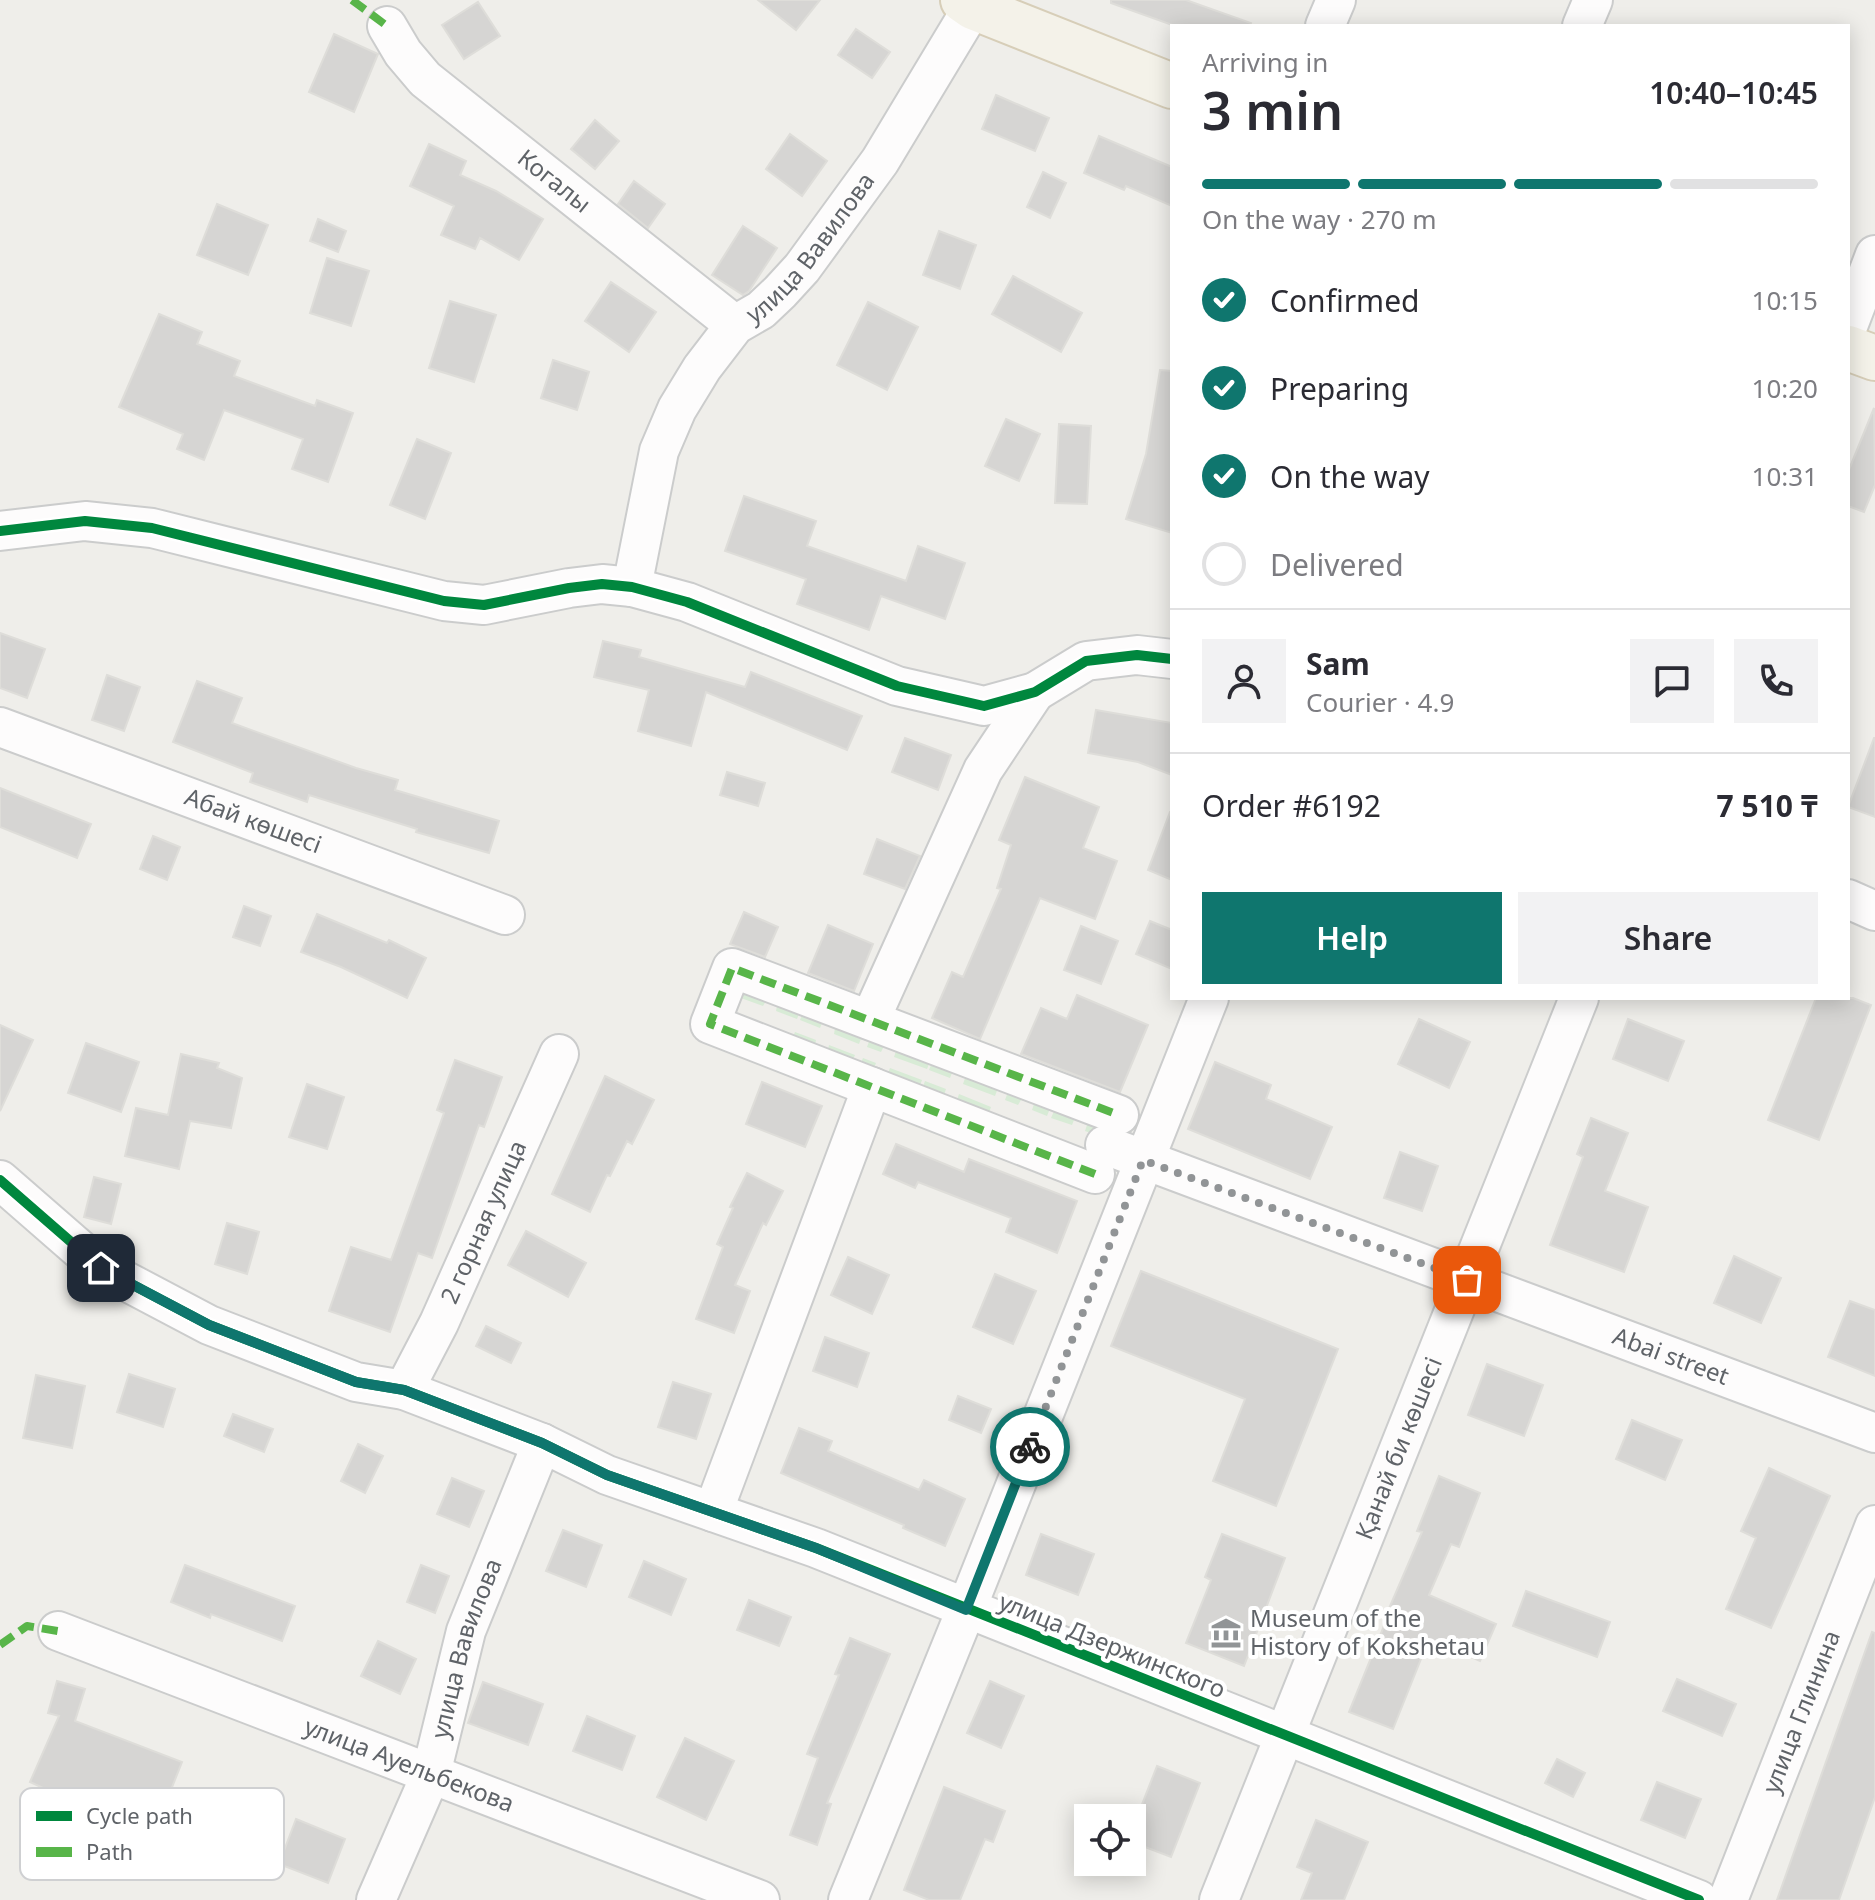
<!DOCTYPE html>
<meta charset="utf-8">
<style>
body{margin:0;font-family:"Noto Sans",sans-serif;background:#f2f2f3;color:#2b2b33;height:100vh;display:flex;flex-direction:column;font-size:30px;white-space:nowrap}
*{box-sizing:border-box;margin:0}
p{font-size:26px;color:#7c7c81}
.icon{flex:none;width:44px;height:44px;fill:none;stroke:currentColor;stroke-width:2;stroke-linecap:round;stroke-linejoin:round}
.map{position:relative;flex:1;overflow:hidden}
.drawer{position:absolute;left:1170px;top:24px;width:680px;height:976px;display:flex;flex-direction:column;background:#fff;border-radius:0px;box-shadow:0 4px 20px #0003}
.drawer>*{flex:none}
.fabs{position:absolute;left:1074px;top:1804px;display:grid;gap:16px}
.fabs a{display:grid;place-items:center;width:72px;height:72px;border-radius:0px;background:#fff;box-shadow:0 4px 20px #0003;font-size:40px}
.pin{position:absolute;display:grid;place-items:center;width:68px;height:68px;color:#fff;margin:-34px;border-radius:16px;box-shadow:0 4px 12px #0006}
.courier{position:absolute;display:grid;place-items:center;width:80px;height:80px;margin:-40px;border:6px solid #0f766e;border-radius:50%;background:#fff;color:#222;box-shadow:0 2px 10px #0007}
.headline em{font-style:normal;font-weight:600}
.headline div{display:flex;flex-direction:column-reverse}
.headline{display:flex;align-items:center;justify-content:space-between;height:136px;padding:0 32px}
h1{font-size:52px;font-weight:600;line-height:60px}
.bar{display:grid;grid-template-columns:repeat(4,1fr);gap:12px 8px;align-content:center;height:96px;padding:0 32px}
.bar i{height:10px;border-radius:6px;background:#e1e1e2}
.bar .active{background:#0f766e}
.bar p{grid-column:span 4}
.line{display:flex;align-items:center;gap:20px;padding:0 32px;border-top:2px solid #e1e1e2}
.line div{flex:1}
.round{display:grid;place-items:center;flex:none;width:84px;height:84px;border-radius:0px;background:#f2f2f3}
ol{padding:0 32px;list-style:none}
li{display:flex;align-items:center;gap:24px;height:88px}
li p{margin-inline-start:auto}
li .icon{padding:8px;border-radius:50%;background:#0f766e;color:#fff;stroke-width:4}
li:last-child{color:#7c7c81}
li i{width:44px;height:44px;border:4px solid #e1e1e2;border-radius:50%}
.action{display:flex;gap:16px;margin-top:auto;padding:16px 32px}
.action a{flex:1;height:92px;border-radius:0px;background:#0f766e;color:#fff;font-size:32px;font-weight:600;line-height:92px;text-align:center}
.action a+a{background:#f2f2f3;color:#2b2b33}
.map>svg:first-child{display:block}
.green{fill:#d8ebd6}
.building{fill:#d6d5d3;stroke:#deddd9;stroke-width:2}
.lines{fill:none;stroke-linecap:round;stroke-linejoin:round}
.minor-casing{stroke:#cbcccc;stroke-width:42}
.major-casing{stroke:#d7ceb8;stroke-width:48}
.minor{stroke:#fdfcfc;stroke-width:38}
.major{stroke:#f4f2e9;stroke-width:44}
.quiet{stroke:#58b549;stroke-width:8;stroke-dasharray:16 8;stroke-linecap:butt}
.cycleway-casing{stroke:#fff;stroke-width:15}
.cycleway{stroke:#00873e;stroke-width:10}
.done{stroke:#919496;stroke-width:8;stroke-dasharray:0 14.4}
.route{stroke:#0f766e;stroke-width:10}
.labels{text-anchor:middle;stroke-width:8;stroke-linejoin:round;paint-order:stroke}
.street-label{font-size:24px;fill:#5f6368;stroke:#fff}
.poi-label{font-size:24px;fill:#5f6368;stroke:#fff;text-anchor:start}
.key{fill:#fff;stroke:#cfd0d2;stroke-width:2}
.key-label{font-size:22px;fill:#5f6368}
</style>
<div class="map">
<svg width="1875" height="1900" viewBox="0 0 1875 1900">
<rect width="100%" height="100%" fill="#efeeea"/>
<path class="green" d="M 744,981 L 803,1004 L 797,1019 L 776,1011 L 777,1006 L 766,1001 L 763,1006 L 738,997 Z
M 806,1005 L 865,1028 L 859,1044 L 834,1034 L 835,1028 L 822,1023 L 820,1028 L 800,1020 Z
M 873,1031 L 933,1054 L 927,1069 L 894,1057 L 896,1051 L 884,1046 L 881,1052 L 867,1047 Z
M 795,1032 L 816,1040 L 815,1045 L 828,1050 L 829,1045 L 855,1055 L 848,1070 L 789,1047 Z
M 935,1055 L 1001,1080 L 995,1096 L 963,1084 L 965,1078 L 952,1073 L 950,1078 L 929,1070 Z
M 863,1058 L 876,1063 L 874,1068 L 888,1073 L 890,1068 L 922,1080 L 916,1096 L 857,1073 Z
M 925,1081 L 946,1089 L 944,1095 L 957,1100 L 959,1094 L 991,1107 L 985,1123 L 919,1097 Z
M 1011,1084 L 1053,1101 L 1047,1116 L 1032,1110 L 1034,1104 L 1021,1100 L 1018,1105 L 1005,1100 Z
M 1058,1102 L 1115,1124 L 1109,1140 L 1085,1131 L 1087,1125 L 1074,1120 L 1072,1125 L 1051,1118 Z"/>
<path class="building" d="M 758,0 L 820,0 L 796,30 Z
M 1111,0 L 1186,0 L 1251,23 L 1250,26 L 1175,26 L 1111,3 Z
M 478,2 L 500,36 L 464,59 L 442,25 Z
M 856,29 L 890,52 L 872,78 L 838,55 Z
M 334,34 L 378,54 L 354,112 L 309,92 Z
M 996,95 L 1049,118 L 1035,151 L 982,129 Z
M 595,120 L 619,141 L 595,169 L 571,149 Z
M 790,134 L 827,161 L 802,196 L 766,169 Z
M 1099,136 L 1172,167 L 1172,206 L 1126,186 L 1124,190 L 1084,173 Z
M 429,144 L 466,161 L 460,175 L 496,191 L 543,219 L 519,260 L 480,238 L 475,249 L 441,235 L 454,206 L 410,186 Z
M 1043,172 L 1066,183 L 1050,218 L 1027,207 Z
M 634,181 L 665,204 L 648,228 L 618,204 Z
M 217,204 L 268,225 L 248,275 L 197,255 Z
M 318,219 L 346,231 L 338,252 L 310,241 Z
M 743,226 L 777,248 L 749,291 L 743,295 L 712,275 Z
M 939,231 L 976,245 L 960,289 L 923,275 Z
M 327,258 L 369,271 L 351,326 L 310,313 Z
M 1013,276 L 1082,313 L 1061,352 L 992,314 Z
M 611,282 L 656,312 L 629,352 L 585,321 Z
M 450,301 L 496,315 L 474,382 L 429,368 Z
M 868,302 L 918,327 L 887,390 L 837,365 Z
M 159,314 L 202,332 L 197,344 L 240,361 L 234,376 L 315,406 L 317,400 L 353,413 L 328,482 L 292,469 L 303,439 L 224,410 L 204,460 L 177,449 L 183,434 L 119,407 Z
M 553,360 L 589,372 L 577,410 L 541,398 Z
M 1160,370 L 1172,371 L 1172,533 L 1126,519 L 1146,454 Z
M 1874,408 L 1875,485 L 1864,512 L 1848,506 L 1848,472 Z
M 1006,419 L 1040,434 L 1019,481 L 985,466 Z
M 1059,424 L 1091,426 L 1087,504 L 1055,503 Z
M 417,439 L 451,453 L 425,519 L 390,505 Z
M 744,496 L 816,521 L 807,546 L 906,581 L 918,546 L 965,563 L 945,619 L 881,596 L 869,630 L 797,604 L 806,579 L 725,551 Z
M 0,633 L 45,649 L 27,698 L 0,688 Z
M 603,641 L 641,650 L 639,657 L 745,687 L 751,672 L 862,716 L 847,750 L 706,692 L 691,746 L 638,731 L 649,690 L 594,677 Z
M 107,675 L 140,687 L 124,731 L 92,720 Z
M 197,681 L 242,698 L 232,723 L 356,768 L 398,780 L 395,790 L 499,821 L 489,853 L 416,832 L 417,829 L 309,795 L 307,802 L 250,782 L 253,773 L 173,742 Z
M 1096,710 L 1172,723 L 1172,775 L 1138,762 L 1088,753 Z
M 905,738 L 951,755 L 938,790 L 892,772 Z
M 1874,738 L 1875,738 L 1875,817 L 1848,807 Z
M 727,772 L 765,783 L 758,806 L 720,795 Z
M 1025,777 L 1099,807 L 1083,848 L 1117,861 L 1095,919 L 1040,898 L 980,1039 L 932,1018 L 952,972 L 963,977 L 1001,889 L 997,888 L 1011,845 L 999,840 Z
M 0,788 L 91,824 L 77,858 L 0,827 Z
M 1170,812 L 1172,812 L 1172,880 L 1148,870 Z
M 153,836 L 180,847 L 167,880 L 140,869 Z
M 877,839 L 920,856 L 905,889 L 864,874 Z
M 244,906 L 271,916 L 260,946 L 233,937 Z
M 744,912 L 778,927 L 765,957 L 730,944 Z
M 317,914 L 387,943 L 389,940 L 426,958 L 407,998 L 341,967 L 301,952 Z
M 1150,921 L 1172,930 L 1172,969 L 1136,954 Z
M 828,925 L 873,944 L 854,991 L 808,973 Z
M 1081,926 L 1118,941 L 1101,984 L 1064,970 Z
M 1077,995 L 1148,1025 L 1120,1092 L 1021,1054 L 1041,1008 L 1067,1019 Z
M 1816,998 L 1853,998 L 1871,1005 L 1819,1140 L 1768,1120 Z
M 1419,1019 L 1470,1042 L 1449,1088 L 1398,1064 Z
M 1628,1019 L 1684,1041 L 1668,1081 L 1613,1059 Z
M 0,1025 L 33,1040 L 0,1111 Z
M 86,1043 L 139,1062 L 121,1112 L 68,1093 Z
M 181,1054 L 219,1063 L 217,1068 L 242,1078 L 231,1128 L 190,1121 L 179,1169 L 125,1156 L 136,1108 L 168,1115 Z
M 455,1060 L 502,1077 L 484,1127 L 479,1125 L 432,1258 L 418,1253 L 390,1332 L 329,1311 L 351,1247 L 391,1260 L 444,1113 L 437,1110 Z
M 1215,1062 L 1271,1085 L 1266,1099 L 1332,1127 L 1310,1179 L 1188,1129 Z
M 605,1076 L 654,1100 L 632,1144 L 627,1141 L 610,1176 L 607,1175 L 590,1212 L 552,1194 Z
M 762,1082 L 822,1106 L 805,1147 L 746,1124 Z
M 307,1084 L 344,1097 L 327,1149 L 289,1137 Z
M 1591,1118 L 1628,1133 L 1605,1191 L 1648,1207 L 1624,1272 L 1550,1245 L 1583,1157 L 1577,1154 Z
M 896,1144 L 964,1172 L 969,1159 L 1077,1201 L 1057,1253 L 1006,1232 L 1011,1218 L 918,1182 L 915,1188 L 883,1174 Z
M 1400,1152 L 1438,1166 L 1422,1211 L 1384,1198 Z
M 747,1173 L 783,1191 L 766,1225 L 763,1223 L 735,1285 L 750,1291 L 734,1333 L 696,1319 L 723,1247 L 717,1244 L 733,1208 L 730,1207 Z
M 94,1177 L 121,1184 L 111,1224 L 84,1217 Z
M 227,1223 L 259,1232 L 247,1274 L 215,1264 Z
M 526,1231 L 586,1263 L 568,1297 L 508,1265 Z
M 1734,1256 L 1781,1278 L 1761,1323 L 1714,1303 Z
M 848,1257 L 889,1275 L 872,1314 L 831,1295 Z
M 1141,1271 L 1338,1349 L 1276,1506 L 1213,1481 L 1245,1399 L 1111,1346 Z
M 995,1274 L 1036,1291 L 1013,1344 L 973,1327 Z
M 1850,1301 L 1875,1310 L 1875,1376 L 1828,1357 Z
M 486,1326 L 521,1343 L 511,1363 L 476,1346 Z
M 825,1337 L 869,1353 L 857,1387 L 813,1371 Z
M 1487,1364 L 1543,1385 L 1524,1436 L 1468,1415 Z
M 129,1374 L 175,1389 L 163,1427 L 117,1412 Z
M 36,1375 L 85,1386 L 72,1448 L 23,1438 Z
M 673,1382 L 711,1394 L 696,1439 L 658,1427 Z
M 958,1396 L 991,1409 L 981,1433 L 949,1420 Z
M 233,1414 L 273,1429 L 264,1452 L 224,1436 Z
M 1632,1420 L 1682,1440 L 1665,1480 L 1616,1459 Z
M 799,1428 L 832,1441 L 828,1451 L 919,1490 L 924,1480 L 965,1499 L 945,1546 L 903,1528 L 904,1525 L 781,1473 Z
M 358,1444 L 383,1456 L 365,1493 L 341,1481 Z
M 1769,1468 L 1830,1496 L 1771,1628 L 1726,1609 L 1756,1538 L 1741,1531 Z
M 1439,1476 L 1480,1493 L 1459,1547 L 1451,1544 L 1429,1595 L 1496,1624 L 1480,1661 L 1429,1639 L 1393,1729 L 1349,1712 L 1386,1621 L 1384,1620 L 1422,1532 L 1417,1531 Z
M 452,1478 L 484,1491 L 469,1527 L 437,1514 Z
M 563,1530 L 602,1545 L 586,1587 L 546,1571 Z
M 1041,1534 L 1094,1554 L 1078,1595 L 1026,1575 Z
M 1222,1534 L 1285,1558 L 1244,1666 L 1186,1643 L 1211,1580 L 1205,1577 Z
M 644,1561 L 686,1579 L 671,1615 L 629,1597 Z
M 185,1565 L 295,1606 L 282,1641 L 211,1614 L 210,1618 L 171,1602 Z
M 421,1565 L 449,1576 L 435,1613 L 407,1602 Z
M 1526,1591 L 1610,1622 L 1597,1657 L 1513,1626 Z
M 749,1600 L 791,1617 L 779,1646 L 737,1630 Z
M 1872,1632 L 1875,1633 L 1875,1797 L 1839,1900 L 1777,1900 Z
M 850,1638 L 890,1654 L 827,1803 L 831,1804 L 817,1845 L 790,1835 L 818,1758 L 807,1754 L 839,1675 L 835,1674 Z
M 378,1641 L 416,1659 L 400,1694 L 361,1676 Z
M 1677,1679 L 1736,1704 L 1722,1736 L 1663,1711 Z
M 57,1681 L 85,1689 L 75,1721 L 182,1762 L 165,1805 L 126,1790 L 100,1848 L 65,1832 L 78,1804 L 30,1782 L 59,1716 L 48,1713 Z
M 990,1681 L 1024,1696 L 1001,1748 L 967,1733 Z
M 483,1682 L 543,1704 L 528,1745 L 468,1723 Z
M 587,1716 L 635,1736 L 622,1770 L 573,1751 Z
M 685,1738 L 734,1761 L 706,1820 L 657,1797 Z
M 1557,1759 L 1585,1773 L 1573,1797 L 1545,1783 Z
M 1157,1766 L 1200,1783 L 1171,1857 L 1132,1842 L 1132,1830 Z
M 1657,1782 L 1701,1799 L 1685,1838 L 1641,1820 Z
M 944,1787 L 1005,1811 L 993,1842 L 985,1839 L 960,1900 L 929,1900 L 904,1890 Z
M 296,1819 L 345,1839 L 328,1883 L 279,1864 Z
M 1316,1820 L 1368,1842 L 1344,1900 L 1301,1900 L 1312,1873 L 1297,1867 Z"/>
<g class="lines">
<g class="minor-casing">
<g id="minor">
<path id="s1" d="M 387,26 L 403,53 L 425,79 L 735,325"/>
<path d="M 1325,26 L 1336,0"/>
<path d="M 1582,26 L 1593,0"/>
<path d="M 1848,326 L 1875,255"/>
<path d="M 0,531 L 85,521 L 152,528 L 444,601 L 484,605 L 569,588 L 602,584 L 632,587 L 687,602 L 897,686 L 984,706 L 1035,692 L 1086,661 L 1137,655 L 1172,659"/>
<path id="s2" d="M 632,587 L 659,451 L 677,409 L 702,368 L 735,325 L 761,310 L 780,292 L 802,268 L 880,161 L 977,0"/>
<path id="s3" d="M 0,727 L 505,915"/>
<path d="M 1848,899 L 1875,911"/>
<path d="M 870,1020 L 983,770 L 1035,692"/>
<path id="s4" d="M 1105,1145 L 1875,1433"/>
<path d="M 1095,1174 L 710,1024 L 732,968 L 1119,1115"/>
<path d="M 0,1180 L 101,1268 L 209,1325 L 356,1382 L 404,1390 L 542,1443 L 607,1475 L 816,1548 L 1699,1900"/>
<path id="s5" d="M 404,1390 L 439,1323 L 559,1054"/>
<path d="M 713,1512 L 872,1087"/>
<path id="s6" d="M 58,1631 L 760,1900"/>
<path id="s7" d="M 376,1900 L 431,1774 L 466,1631 L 542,1443"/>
<path d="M 848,1900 L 966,1610 L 1209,998"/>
<path id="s8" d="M 1219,1900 L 1579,998"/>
<path id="s9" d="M 1728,1900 L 1875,1525"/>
</g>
</g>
<g class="major-casing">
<path id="major" d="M 963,0 L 973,7 L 1172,86
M 1848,348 L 1875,358"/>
</g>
<use href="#minor" class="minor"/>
<use href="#major" class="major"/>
<path class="quiet" d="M 352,0 L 387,26
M 1095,1174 L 710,1024 L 732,968 L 1119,1115
M 0,1645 L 27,1626 L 58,1631"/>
<g class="cycleway-casing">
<path id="cycleway" d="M 0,531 L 85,521 L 152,528 L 444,601 L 484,605 L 569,588 L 602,584 L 632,587 L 687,602 L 897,686 L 984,706 L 1035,692 L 1086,661 L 1137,655 L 1172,659
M 0,1180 L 101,1268 L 209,1325 L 356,1382 L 404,1390 L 542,1443 L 607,1475 L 816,1548 L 1699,1900"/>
</g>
<use href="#cycleway" class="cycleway"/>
</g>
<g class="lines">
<path class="done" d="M 1030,1447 L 1143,1160 L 1467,1280"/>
<path class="route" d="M 101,1268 L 209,1325 L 356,1382 L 404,1390 L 542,1443 L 607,1475 L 816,1548 L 966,1610 L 1030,1447"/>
</g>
<defs>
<g id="museum-bare" transform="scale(2.4)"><path d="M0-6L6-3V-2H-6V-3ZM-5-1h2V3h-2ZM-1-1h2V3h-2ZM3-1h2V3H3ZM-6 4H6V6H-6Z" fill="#919496" stroke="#fff" stroke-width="2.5" paint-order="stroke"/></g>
</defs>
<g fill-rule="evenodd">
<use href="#museum-bare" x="1226" y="1633"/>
</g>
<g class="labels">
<g class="street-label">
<text dy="8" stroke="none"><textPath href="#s1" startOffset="230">Когалы</textPath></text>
<text dy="8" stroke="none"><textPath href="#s2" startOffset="396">улица Вавилова</textPath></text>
<text dy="8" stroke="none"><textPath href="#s3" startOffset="270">Абай көшесі</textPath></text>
<text dy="8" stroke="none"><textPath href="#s5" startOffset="186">2 горная улица</textPath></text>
<text dy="8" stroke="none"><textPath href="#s4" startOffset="604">Abai street</textPath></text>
<text dy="8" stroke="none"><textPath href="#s8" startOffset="486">Қанай би көшесі</textPath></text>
<text transform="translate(1112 1646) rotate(22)" y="8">улица Дзержинского</text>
<text dy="8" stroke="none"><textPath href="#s7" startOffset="268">улица Вавилова</textPath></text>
<text dy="8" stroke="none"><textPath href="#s9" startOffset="202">улица Глинина</textPath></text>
<text dy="8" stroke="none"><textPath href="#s6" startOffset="376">улица Ауельбекова</textPath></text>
</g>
<g class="poi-label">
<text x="1250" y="1627">Museum of the<tspan x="1250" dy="28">History of Kokshetau</tspan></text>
</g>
</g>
<rect x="20" y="1788" width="264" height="92" rx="12" class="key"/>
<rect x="36" y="1811" width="36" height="10" fill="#00873e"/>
<rect x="36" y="1847" width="36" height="10" fill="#58b549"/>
<g class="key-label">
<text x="86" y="1824">Cycle path</text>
<text x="86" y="1860">Path</text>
</g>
</svg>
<div class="fabs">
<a><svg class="icon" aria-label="locate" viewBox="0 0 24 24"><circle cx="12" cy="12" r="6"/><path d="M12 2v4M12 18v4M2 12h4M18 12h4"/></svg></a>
</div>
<div class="pin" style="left:1467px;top:1280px;background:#ea580c"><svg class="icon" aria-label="bag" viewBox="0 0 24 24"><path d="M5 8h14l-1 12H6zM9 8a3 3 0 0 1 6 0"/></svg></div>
<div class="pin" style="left:101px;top:1268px;background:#1f2937"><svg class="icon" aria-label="home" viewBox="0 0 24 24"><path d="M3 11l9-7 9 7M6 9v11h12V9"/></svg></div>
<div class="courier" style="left:1030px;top:1447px"><svg class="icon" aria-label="bike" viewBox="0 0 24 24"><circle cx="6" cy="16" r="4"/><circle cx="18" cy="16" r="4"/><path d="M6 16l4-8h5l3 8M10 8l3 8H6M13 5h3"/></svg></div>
<section class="drawer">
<div class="headline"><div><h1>3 min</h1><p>Arriving in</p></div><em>10:40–10:45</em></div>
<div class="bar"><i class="active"></i><i class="active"></i><i class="active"></i><i></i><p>On the way · 270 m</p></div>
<ol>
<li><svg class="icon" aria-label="check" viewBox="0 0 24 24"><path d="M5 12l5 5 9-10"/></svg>Confirmed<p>10:15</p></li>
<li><svg class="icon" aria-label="check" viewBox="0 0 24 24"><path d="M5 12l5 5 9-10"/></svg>Preparing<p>10:20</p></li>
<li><svg class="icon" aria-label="check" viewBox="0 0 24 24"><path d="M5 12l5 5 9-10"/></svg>On the way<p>10:31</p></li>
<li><i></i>Delivered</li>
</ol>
<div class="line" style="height:144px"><a class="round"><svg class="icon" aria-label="person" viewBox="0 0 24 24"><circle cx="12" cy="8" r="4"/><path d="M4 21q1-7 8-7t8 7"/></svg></a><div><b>Sam</b><p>Courier · 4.9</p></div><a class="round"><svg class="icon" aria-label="chat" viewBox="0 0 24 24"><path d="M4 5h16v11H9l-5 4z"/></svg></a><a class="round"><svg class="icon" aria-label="phone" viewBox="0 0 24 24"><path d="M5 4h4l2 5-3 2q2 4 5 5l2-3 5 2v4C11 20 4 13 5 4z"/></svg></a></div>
<div class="line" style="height:104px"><div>Order #6192</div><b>7 510 ₸</b></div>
<div class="action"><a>Help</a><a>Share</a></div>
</section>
</div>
